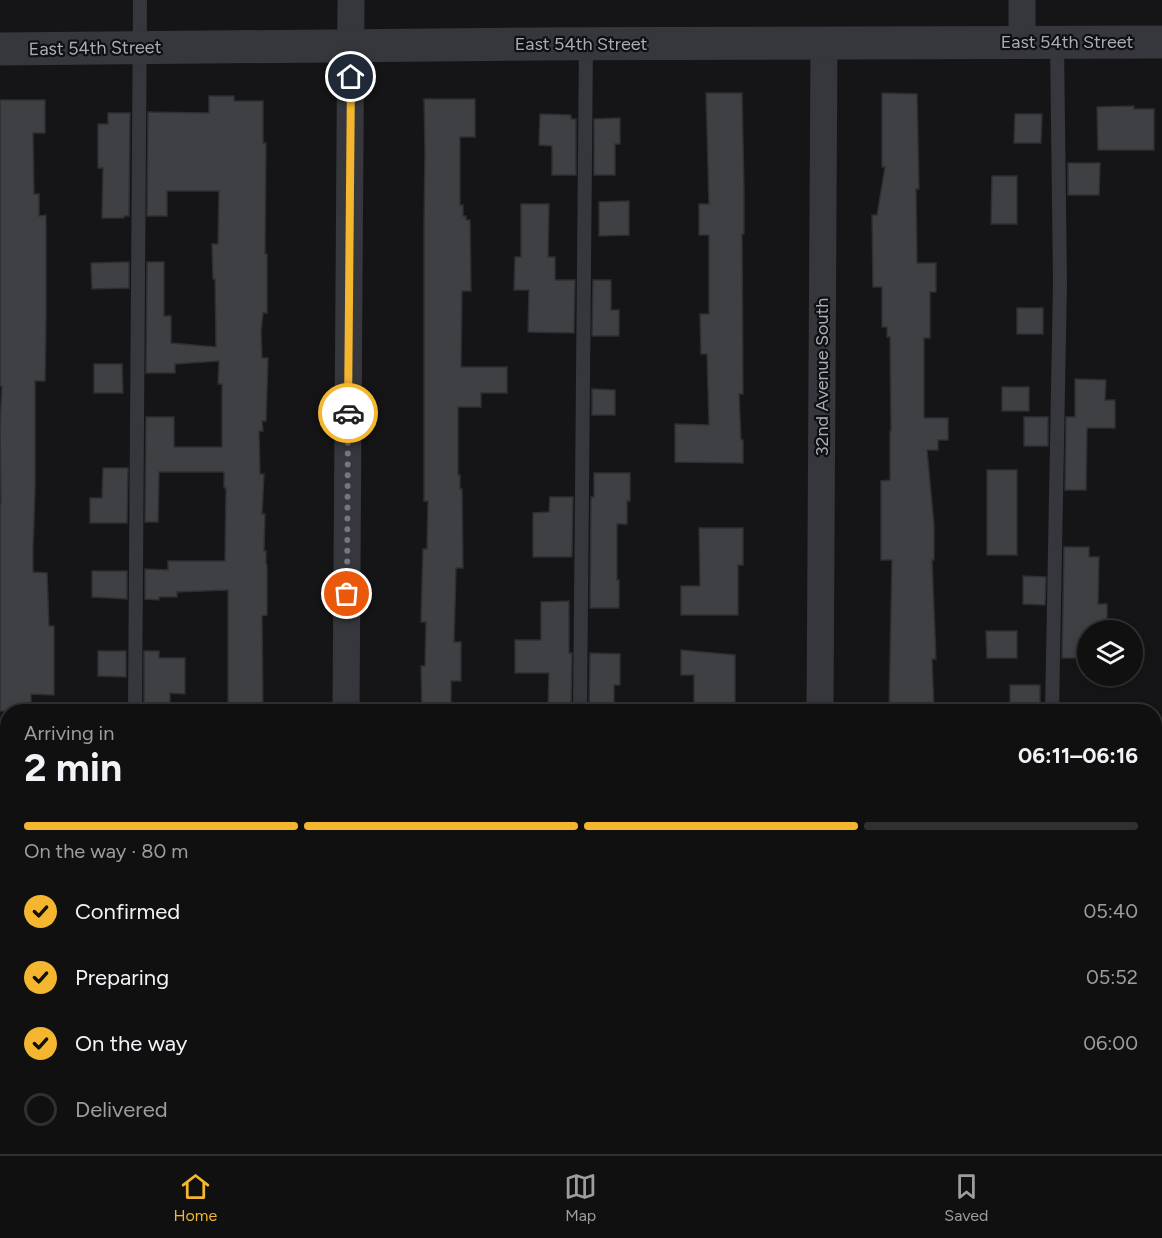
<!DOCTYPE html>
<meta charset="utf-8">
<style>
body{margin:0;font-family:Figtree,sans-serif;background:#19191a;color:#f1f3f6;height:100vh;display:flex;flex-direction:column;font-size:22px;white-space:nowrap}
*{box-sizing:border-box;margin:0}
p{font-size:20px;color:#9c9d9f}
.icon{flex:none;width:33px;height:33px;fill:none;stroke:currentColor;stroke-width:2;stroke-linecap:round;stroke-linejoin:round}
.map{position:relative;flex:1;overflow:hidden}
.details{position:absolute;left:0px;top:704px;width:1162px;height:452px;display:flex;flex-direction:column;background:#101011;border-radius:24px 24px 0 0;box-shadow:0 3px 9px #0003,0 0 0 2px #303031}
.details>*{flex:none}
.fabs{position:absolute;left:1077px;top:620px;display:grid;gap:12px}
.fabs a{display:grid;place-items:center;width:66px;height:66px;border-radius:50%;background:#101011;box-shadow:0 3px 9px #0003,0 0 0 2px #303031;font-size:30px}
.pin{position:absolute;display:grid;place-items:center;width:51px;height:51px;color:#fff;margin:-26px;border:3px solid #fff;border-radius:50%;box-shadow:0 2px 6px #0007}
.courier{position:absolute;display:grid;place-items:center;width:60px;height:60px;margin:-30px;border:4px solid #f5b62f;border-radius:50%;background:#fff;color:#222;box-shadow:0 2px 8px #0007}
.head em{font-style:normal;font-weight:700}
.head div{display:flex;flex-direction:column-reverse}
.head{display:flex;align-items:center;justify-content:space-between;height:102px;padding:0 24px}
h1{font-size:39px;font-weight:700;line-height:45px}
.bar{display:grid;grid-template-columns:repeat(4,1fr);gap:9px 6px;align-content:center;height:72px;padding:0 24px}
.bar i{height:8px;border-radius:4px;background:#303031}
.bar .active{background:#f5b62f}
.bar p{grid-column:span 4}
ol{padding:0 24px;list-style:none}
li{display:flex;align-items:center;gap:18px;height:66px}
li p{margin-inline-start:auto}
li .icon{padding:6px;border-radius:50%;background:#f5b62f;color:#111;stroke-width:4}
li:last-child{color:#9c9d9f}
li i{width:33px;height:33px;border:3px solid #303031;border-radius:50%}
.menu{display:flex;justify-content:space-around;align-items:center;height:84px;border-top:2px solid #303031;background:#101011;font-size:16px;color:#9c9d9f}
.menu a{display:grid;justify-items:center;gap:3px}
.menu .active{color:#f5b62f}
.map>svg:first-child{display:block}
.building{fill:#3f4044;stroke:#2f2f33;stroke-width:1.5}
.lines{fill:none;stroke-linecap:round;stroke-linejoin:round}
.service{stroke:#36373c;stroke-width:14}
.minor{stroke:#36373c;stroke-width:27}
.tertiary{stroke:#36373c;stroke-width:33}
.done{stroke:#74777f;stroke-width:6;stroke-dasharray:0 10.8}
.route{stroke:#f5b62f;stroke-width:8}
.labels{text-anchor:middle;stroke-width:4.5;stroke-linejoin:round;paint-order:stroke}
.street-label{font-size:18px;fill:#a7acb7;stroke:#101012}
</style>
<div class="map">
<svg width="1162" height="1154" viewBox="0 0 1162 1154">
<rect width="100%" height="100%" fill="#151517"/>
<path class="building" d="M 706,93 L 742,93 L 744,191 L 744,234 L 742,234 L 743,394 L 739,394 L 741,440 L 743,440 L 743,463 L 675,462 L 675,424 L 709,425 L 707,354 L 701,354 L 700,314 L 709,314 L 709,235 L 699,235 L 699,204 L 709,204 Z
M 882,93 L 917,94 L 919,189 L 916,189 L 917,263 L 936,263 L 936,292 L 930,292 L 930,338 L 924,338 L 924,418 L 948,418 L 948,440 L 938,440 L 938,450 L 927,450 L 934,525 L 934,560 L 932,560 L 936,659 L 932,659 L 934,711 L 889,711 L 892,560 L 881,560 L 881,481 L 890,480 L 890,431 L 891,431 L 890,337 L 887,337 L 887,327 L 882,327 L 882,287 L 873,287 L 872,215 L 877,215 L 885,167 L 882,167 Z
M 209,96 L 234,96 L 234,101 L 263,101 L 263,143 L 266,143 L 265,254 L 267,254 L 267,313 L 263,313 L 261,332 L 262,358 L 268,358 L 266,421 L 262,421 L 263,431 L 259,431 L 260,474 L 264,474 L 262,514 L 265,514 L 264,551 L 266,551 L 266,564 L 267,565 L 267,615 L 262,616 L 263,711 L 228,711 L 228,590 L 177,592 L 177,597 L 159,597 L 159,600 L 145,599 L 145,569 L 168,570 L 168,561 L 225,561 L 226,488 L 224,488 L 224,472 L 159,472 L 158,522 L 145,522 L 146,417 L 174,417 L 174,447 L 222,447 L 222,384 L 218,384 L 219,361 L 175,364 L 175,373 L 146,373 L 147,262 L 164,262 L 164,316 L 171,316 L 171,343 L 216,347 L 215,279 L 213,279 L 212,244 L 218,244 L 219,191 L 167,191 L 167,216 L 147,216 L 148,112 L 209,113 Z
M 424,99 L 475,99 L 475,137 L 460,137 L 460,205 L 463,205 L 463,216 L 466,216 L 466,220 L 470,220 L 471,291 L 462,291 L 461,367 L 507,367 L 507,393 L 481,393 L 481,407 L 458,407 L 458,475 L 460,475 L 460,489 L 462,489 L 463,568 L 456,568 L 454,642 L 461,642 L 461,681 L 451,681 L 451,711 L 422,711 L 421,666 L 425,666 L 426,622 L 421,622 L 422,584 L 423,549 L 427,549 L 428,501 L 424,501 L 424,223 L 425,152 Z
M 0,100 L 45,100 L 45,133 L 33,133 L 34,194 L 39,194 L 39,216 L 46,215 L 46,317 L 45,381 L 35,381 L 35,491 L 33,548 L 33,572 L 47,573 L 49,626 L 54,626 L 54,695 L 31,694 L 31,711 L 0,711 L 0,503 L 1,503 L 0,426 L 2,386 L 0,386 Z
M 1134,106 L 1134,109 L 1154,109 L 1154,150 L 1098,150 L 1097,107 Z
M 108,113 L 130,113 L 129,216 L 124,216 L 124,218 L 102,218 L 103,168 L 98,168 L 98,124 L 108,124 Z
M 540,114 L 571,115 L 571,119 L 576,119 L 576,175 L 552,175 L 552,146 L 539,145 Z
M 1015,114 L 1042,114 L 1041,143 L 1014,143 Z
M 620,118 L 620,144 L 615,144 L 615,175 L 594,175 L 594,119 Z
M 1068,163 L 1100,163 L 1099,195 L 1068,195 Z
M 992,176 L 1017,176 L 1017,224 L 991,224 Z
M 629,201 L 629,235 L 599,236 L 599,202 Z
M 521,204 L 549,204 L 548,257 L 555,257 L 555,280 L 575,280 L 574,333 L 528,332 L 529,290 L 514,290 L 515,257 L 521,257 Z
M 124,262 L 129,262 L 129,288 L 92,289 L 91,263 Z
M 593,280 L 611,280 L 611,310 L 619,310 L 619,336 L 592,336 Z
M 1017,308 L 1043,308 L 1043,334 L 1017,334 Z
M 94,364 L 122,364 L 123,393 L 94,393 Z
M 1075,379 L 1106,380 L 1105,400 L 1115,400 L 1115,428 L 1087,428 L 1086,490 L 1065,490 L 1066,417 L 1075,417 Z
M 1002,387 L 1029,387 L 1029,411 L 1002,411 Z
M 592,389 L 615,390 L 615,415 L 592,415 Z
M 1024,417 L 1048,417 L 1048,446 L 1024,446 Z
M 103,468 L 128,468 L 127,523 L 90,523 L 90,498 L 102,498 Z
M 987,470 L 1017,470 L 1017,555 L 987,555 Z
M 594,473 L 630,473 L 630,501 L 627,501 L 627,524 L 617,524 L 617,580 L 619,580 L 619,608 L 590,608 L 591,497 L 594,497 Z
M 550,497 L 573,497 L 572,557 L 533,557 L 533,513 L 549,512 Z
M 699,528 L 743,528 L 743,565 L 738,565 L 738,615 L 681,615 L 681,586 L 700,586 Z
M 1064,547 L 1089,547 L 1089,557 L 1099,557 L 1098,604 L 1107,604 L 1107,628 L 1087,628 L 1087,658 L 1062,658 Z
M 92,571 L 127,571 L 127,599 L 92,597 Z
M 1023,576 L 1046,577 L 1045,605 L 1023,604 Z
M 569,601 L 569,653 L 572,653 L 571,711 L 548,711 L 549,673 L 515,673 L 515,640 L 541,640 L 541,602 Z
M 986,631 L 1017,631 L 1017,658 L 987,658 Z
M 681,650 L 735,655 L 735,711 L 694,711 L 694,675 L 681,675 Z
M 98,651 L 126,651 L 126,677 L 98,676 Z
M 144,651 L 159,651 L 159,658 L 185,658 L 185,694 L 170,693 L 170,711 L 144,711 Z
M 590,653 L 620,654 L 620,685 L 614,685 L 614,711 L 589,711 Z
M 1010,685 L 1040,685 L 1040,711 L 1010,711 Z"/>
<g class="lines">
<path class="service" d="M 135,711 L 140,0
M 580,711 L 586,44
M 1052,711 L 1060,283 L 1057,42
M 133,1154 L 133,1148
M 577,1154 L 577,1148
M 1048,1154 L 1048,1148"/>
<path class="minor" d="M 1022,41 L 1022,0
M 346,711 L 351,0
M 820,711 L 824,43
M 1155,884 L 1162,884
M 0,893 L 8,893
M 342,1154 L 342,1148
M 814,1154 L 814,1148"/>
<path class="tertiary" d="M 0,49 C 387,44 775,42 1162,42"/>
</g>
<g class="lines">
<path class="done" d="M 347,594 L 348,413"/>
<path class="route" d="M 348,413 L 351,77"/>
</g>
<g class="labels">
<g class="street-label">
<text x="1067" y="48">East 54th Street</text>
<text x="581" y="50">East 54th Street</text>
<text transform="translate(95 48) rotate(-1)" y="6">East 54th Street</text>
<text transform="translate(822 377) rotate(-90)" y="6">32nd Avenue South</text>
</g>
</g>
</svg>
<div class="fabs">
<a><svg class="icon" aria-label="layers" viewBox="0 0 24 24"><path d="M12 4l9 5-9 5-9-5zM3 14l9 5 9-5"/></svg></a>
</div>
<div class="pin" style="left:347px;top:594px;background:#ea580c"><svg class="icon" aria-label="bag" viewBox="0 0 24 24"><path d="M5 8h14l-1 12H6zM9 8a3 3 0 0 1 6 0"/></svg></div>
<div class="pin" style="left:351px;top:77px;background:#1f2937"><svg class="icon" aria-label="home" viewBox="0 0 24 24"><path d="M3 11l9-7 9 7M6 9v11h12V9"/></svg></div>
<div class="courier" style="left:348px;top:413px"><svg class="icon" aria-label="car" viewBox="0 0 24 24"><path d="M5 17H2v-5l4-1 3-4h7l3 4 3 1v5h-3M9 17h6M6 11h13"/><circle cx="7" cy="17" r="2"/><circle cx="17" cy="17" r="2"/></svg></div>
<section class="details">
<div class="head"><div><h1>2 min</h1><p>Arriving in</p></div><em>06:11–06:16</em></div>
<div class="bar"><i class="active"></i><i class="active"></i><i class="active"></i><i></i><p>On the way · 80 m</p></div>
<ol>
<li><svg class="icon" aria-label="check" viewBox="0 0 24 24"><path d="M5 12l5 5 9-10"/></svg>Confirmed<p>05:40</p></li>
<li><svg class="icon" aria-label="check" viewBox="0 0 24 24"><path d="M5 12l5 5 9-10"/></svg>Preparing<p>05:52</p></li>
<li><svg class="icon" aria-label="check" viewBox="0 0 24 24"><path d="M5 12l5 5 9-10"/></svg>On the way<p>06:00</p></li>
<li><i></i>Delivered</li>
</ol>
</section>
</div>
<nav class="menu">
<a class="active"><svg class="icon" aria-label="home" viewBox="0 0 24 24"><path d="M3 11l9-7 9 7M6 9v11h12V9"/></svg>Home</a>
<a><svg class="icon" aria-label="map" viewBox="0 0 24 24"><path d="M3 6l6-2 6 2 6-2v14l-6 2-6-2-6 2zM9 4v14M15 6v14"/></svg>Map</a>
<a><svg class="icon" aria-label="saved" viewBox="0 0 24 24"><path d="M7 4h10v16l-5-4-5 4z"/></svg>Saved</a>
</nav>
